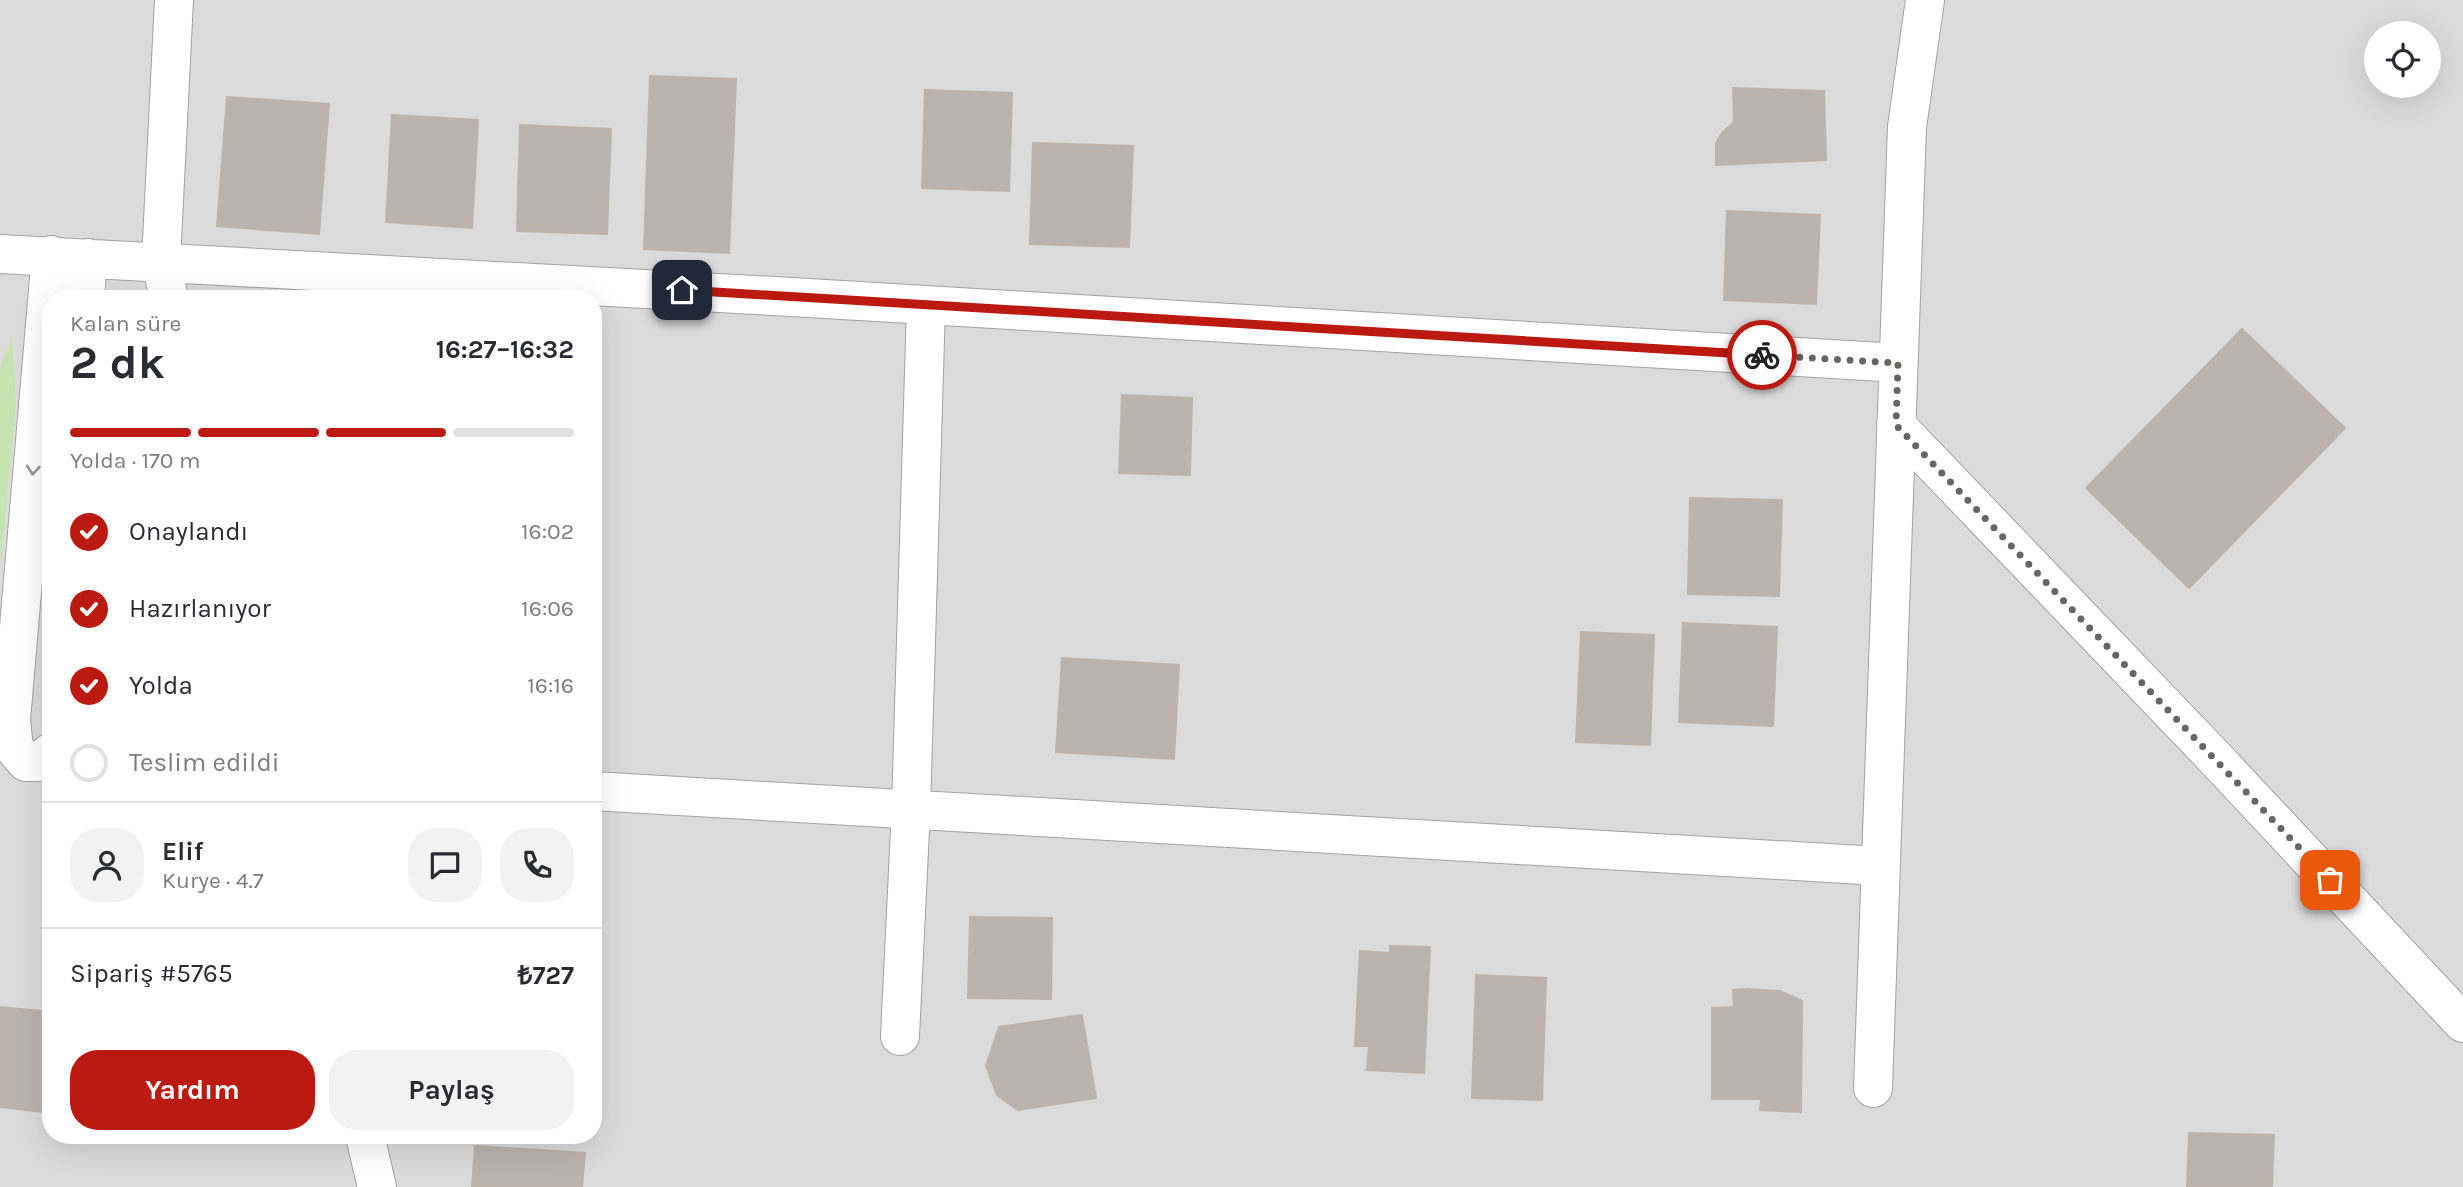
<!DOCTYPE html>
<html lang="tr">
<meta charset="utf-8">
<style>
body{margin:0;font-family:Karla,sans-serif;background:#f2f2f3;color:#2b2b33;height:100vh;display:flex;flex-direction:column;font-size:26px;white-space:nowrap}
*{box-sizing:border-box;margin:0}
p{font-size:23px;color:#7c7c81}
.icon{flex:none;width:38px;height:38px;fill:none;stroke:currentColor;stroke-width:2;stroke-linecap:round;stroke-linejoin:round}
.map{position:relative;flex:1;overflow:hidden}
.drawer{position:absolute;left:42px;top:290px;width:560px;height:854px;display:flex;flex-direction:column;background:#fff;border-radius:28px;box-shadow:0 7px 28px #0002}
.drawer>*{flex:none}
.tools{position:absolute;left:2364px;top:21px;display:grid;gap:14px}
.tools a{display:grid;place-items:center;width:77px;height:77px;border-radius:50%;background:#fff;box-shadow:0 7px 28px #0002;font-size:35px}
.pin{position:absolute;display:grid;place-items:center;width:60px;height:60px;color:#fff;margin:-30px;border-radius:14px;box-shadow:0 4px 10px #0006}
.courier{position:absolute;display:grid;place-items:center;width:70px;height:70px;margin:-35px;border:5px solid #bc1910;border-radius:50%;background:#fff;color:#222;box-shadow:0 2px 9px #0007}
.head em{font-style:normal;font-weight:700}
.head div{display:flex;flex-direction:column-reverse}
.head{display:flex;align-items:center;justify-content:space-between;height:119px;padding:0 28px}
h1{font-size:46px;font-weight:700;line-height:52px}
.bar{display:grid;grid-template-columns:repeat(4,1fr);gap:10px 7px;align-content:center;height:84px;padding:0 28px}
.bar i{height:9px;border-radius:5px;background:#e1e1e2}
.bar .current{background:#bc1910}
.bar p{grid-column:span 4}
.line{display:flex;align-items:center;gap:18px;padding:0 28px;border-top:2px solid #e1e1e2}
.line div{flex:1}
.round{display:grid;place-items:center;flex:none;width:74px;height:74px;border-radius:28px;background:#f2f2f3}
ol{padding:0 28px;list-style:none}
li{display:flex;align-items:center;gap:21px;height:77px}
li p{margin-inline-start:auto}
li .icon{padding:7px;border-radius:50%;background:#bc1910;color:#fff;stroke-width:4}
li:last-child{color:#7c7c81}
li i{width:38px;height:38px;border:4px solid #e1e1e2;border-radius:50%}
.action{display:flex;gap:14px;margin-top:auto;padding:14px 28px}
.action a{flex:1;height:80px;border-radius:28px;background:#bc1910;color:#fff;font-size:28px;font-weight:700;line-height:80px;text-align:center}
.action a+a{background:#f2f2f3;color:#2b2b33}
.map>svg:first-child{display:block}
.residential{fill:#dcdbdb;fill-rule:evenodd}
.grass{fill:#c6e4af}
.building{fill:#bbb4ae;stroke:#bfb3a8;stroke-width:2}
.lines{fill:none;stroke-linecap:round;stroke-linejoin:round}
.minor-casing{stroke:#a2a2a2;stroke-width:40}
.minor{stroke:#fff;stroke-width:38}
.oneway{stroke:#9a9a9a}
.done{stroke:#676664;stroke-width:7;stroke-dasharray:0 12.6}
.route{stroke:#bc1910;stroke-width:9}
</style>
<div class="map">
<svg width="2463" height="1187" viewBox="0 0 2463 1187">
<rect width="100%" height="100%" fill="#eeece5"/>
<path class="residential" d="M 0,0 L 2463,0 L 2463,1187 L 0,1187 ZM 2376,33 L 2429,33 L 2429,86 L 2376,86 ZM 51,299 L 593,299 L 593,1136 L 51,1136 Z"/>
<path class="grass" d="M 12,338 L 16,403 L 0,569 L 0,367 Z"/>
<path class="building" d="M 650,76 L 736,79 L 729,253 L 644,249 Z
M 1733,88 L 1824,91 L 1826,160 L 1716,165 L 1716,143 L 1722,133 L 1734,122 Z
M 925,90 L 1012,93 L 1009,191 L 922,188 Z
M 227,97 L 329,104 L 319,234 L 217,226 Z
M 392,115 L 478,120 L 472,228 L 386,222 Z
M 520,125 L 611,129 L 607,234 L 517,231 Z
M 1033,143 L 1133,146 L 1129,247 L 1030,244 Z
M 1727,211 L 1820,215 L 1816,304 L 1724,300 Z
M 2242,329 L 2345,428 L 2189,588 L 2086,488 Z
M 1122,395 L 1192,398 L 1190,475 L 1119,473 Z
M 1690,498 L 1782,500 L 1779,596 L 1688,594 Z
M 1683,623 L 1777,627 L 1773,726 L 1679,722 Z
M 1581,632 L 1654,635 L 1650,745 L 1576,742 Z
M 1062,658 L 1179,665 L 1174,759 L 1056,752 Z
M 970,917 L 1052,918 L 1051,999 L 968,998 Z
M 1390,946 L 1430,947 L 1424,1073 L 1367,1070 L 1369,1046 L 1355,1046 L 1360,951 L 1390,953 Z
M 1476,975 L 1546,978 L 1542,1100 L 1472,1098 Z
M 1747,989 L 1780,991 L 1802,1001 L 1801,1112 L 1760,1110 L 1761,1099 L 1712,1099 L 1712,1008 L 1734,1007 L 1733,990 Z
M 0,1007 L 51,1012 L 51,1113 L 0,1107 Z
M 1082,1015 L 1096,1098 L 1018,1110 L 997,1095 L 986,1066 L 999,1027 Z
M 2189,1133 L 2274,1135 L 2272,1187 L 2187,1187 Z
M 475,1146 L 585,1153 L 582,1187 L 472,1187 Z"/>
<g class="lines">
<g class="minor-casing">
<path id="minor" d="M 0,254 L 792,297 L 1898,363
M 85,299 L 88,258
M 169,299 L 161,261 L 174,0
M 1896,425 L 2215,758 L 2463,1023
M 51,752 L 39,762 L 26,762 L 14,748 L 11,720 L 51,255
M 593,791 L 1880,866
M 900,1036 L 911,809 L 926,305
M 1873,1088 L 1907,127 L 1925,0
M 365,1136 L 377,1187"/>
</g>
<use href="#minor" class="minor"/>
</g>
<defs><path id="oneway-chevron" d="M-2-3.5L2.5 0L-2 3.5" fill="none" stroke-width="1.6" stroke-linecap="round" stroke-linejoin="round" transform="scale(1.75)"/></defs>
<use class="oneway" href="#oneway-chevron" transform="translate(33 470) rotate(95)"/>
<g class="lines">
<path class="done" d="M 1762,355 L 1898,363 L 1896,425 L 2330,880"/>
<path class="route" d="M 682,290 L 1762,355"/>
</g>
</svg>
<div class="tools">
<a><svg class="icon" aria-label="locate" viewBox="0 0 24 24"><circle cx="12" cy="12" r="6"/><path d="M12 2v4M12 18v4M2 12h4M18 12h4"/></svg></a>
</div>
<div class="pin" style="left:2330px;top:880px;background:#ea580c"><svg class="icon" aria-label="bag" viewBox="0 0 24 24"><path d="M5 8h14l-1 12H6zM9 8a3 3 0 0 1 6 0"/></svg></div>
<div class="pin" style="left:682px;top:290px;background:#1f2937"><svg class="icon" aria-label="home" viewBox="0 0 24 24"><path d="M3 11l9-7 9 7M6 9v11h12V9"/></svg></div>
<div class="courier" style="left:1762px;top:355px"><svg class="icon" aria-label="bike" viewBox="0 0 24 24"><circle cx="6" cy="16" r="4"/><circle cx="18" cy="16" r="4"/><path d="M6 16l4-8h5l3 8M10 8l3 8H6M13 5h3"/></svg></div>
<section class="drawer">
<div class="head"><div><h1>2 dk</h1><p>Kalan süre</p></div><em>16:27–16:32</em></div>
<div class="bar"><i class="current"></i><i class="current"></i><i class="current"></i><i></i><p>Yolda · 170 m</p></div>
<ol>
<li><svg class="icon" aria-label="check" viewBox="0 0 24 24"><path d="M5 12l5 5 9-10"/></svg>Onaylandı<p>16:02</p></li>
<li><svg class="icon" aria-label="check" viewBox="0 0 24 24"><path d="M5 12l5 5 9-10"/></svg>Hazırlanıyor<p>16:06</p></li>
<li><svg class="icon" aria-label="check" viewBox="0 0 24 24"><path d="M5 12l5 5 9-10"/></svg>Yolda<p>16:16</p></li>
<li><i></i>Teslim edildi</li>
</ol>
<div class="line" style="height:126px"><a class="round"><svg class="icon" aria-label="person" viewBox="0 0 24 24"><circle cx="12" cy="8" r="4"/><path d="M4 21q1-7 8-7t8 7"/></svg></a><div><b>Elif</b><p>Kurye · 4.7</p></div><a class="round"><svg class="icon" aria-label="chat" viewBox="0 0 24 24"><path d="M4 5h16v11H9l-5 4z"/></svg></a><a class="round"><svg class="icon" aria-label="phone" viewBox="0 0 24 24"><path d="M5 4h4l2 5-3 2q2 4 5 5l2-3 5 2v4C11 20 4 13 5 4z"/></svg></a></div>
<div class="line" style="height:91px"><div>Sipariş #5765</div><b>₺727</b></div>
<div class="action"><a>Yardım</a><a>Paylaş</a></div>
</section>
</div>
